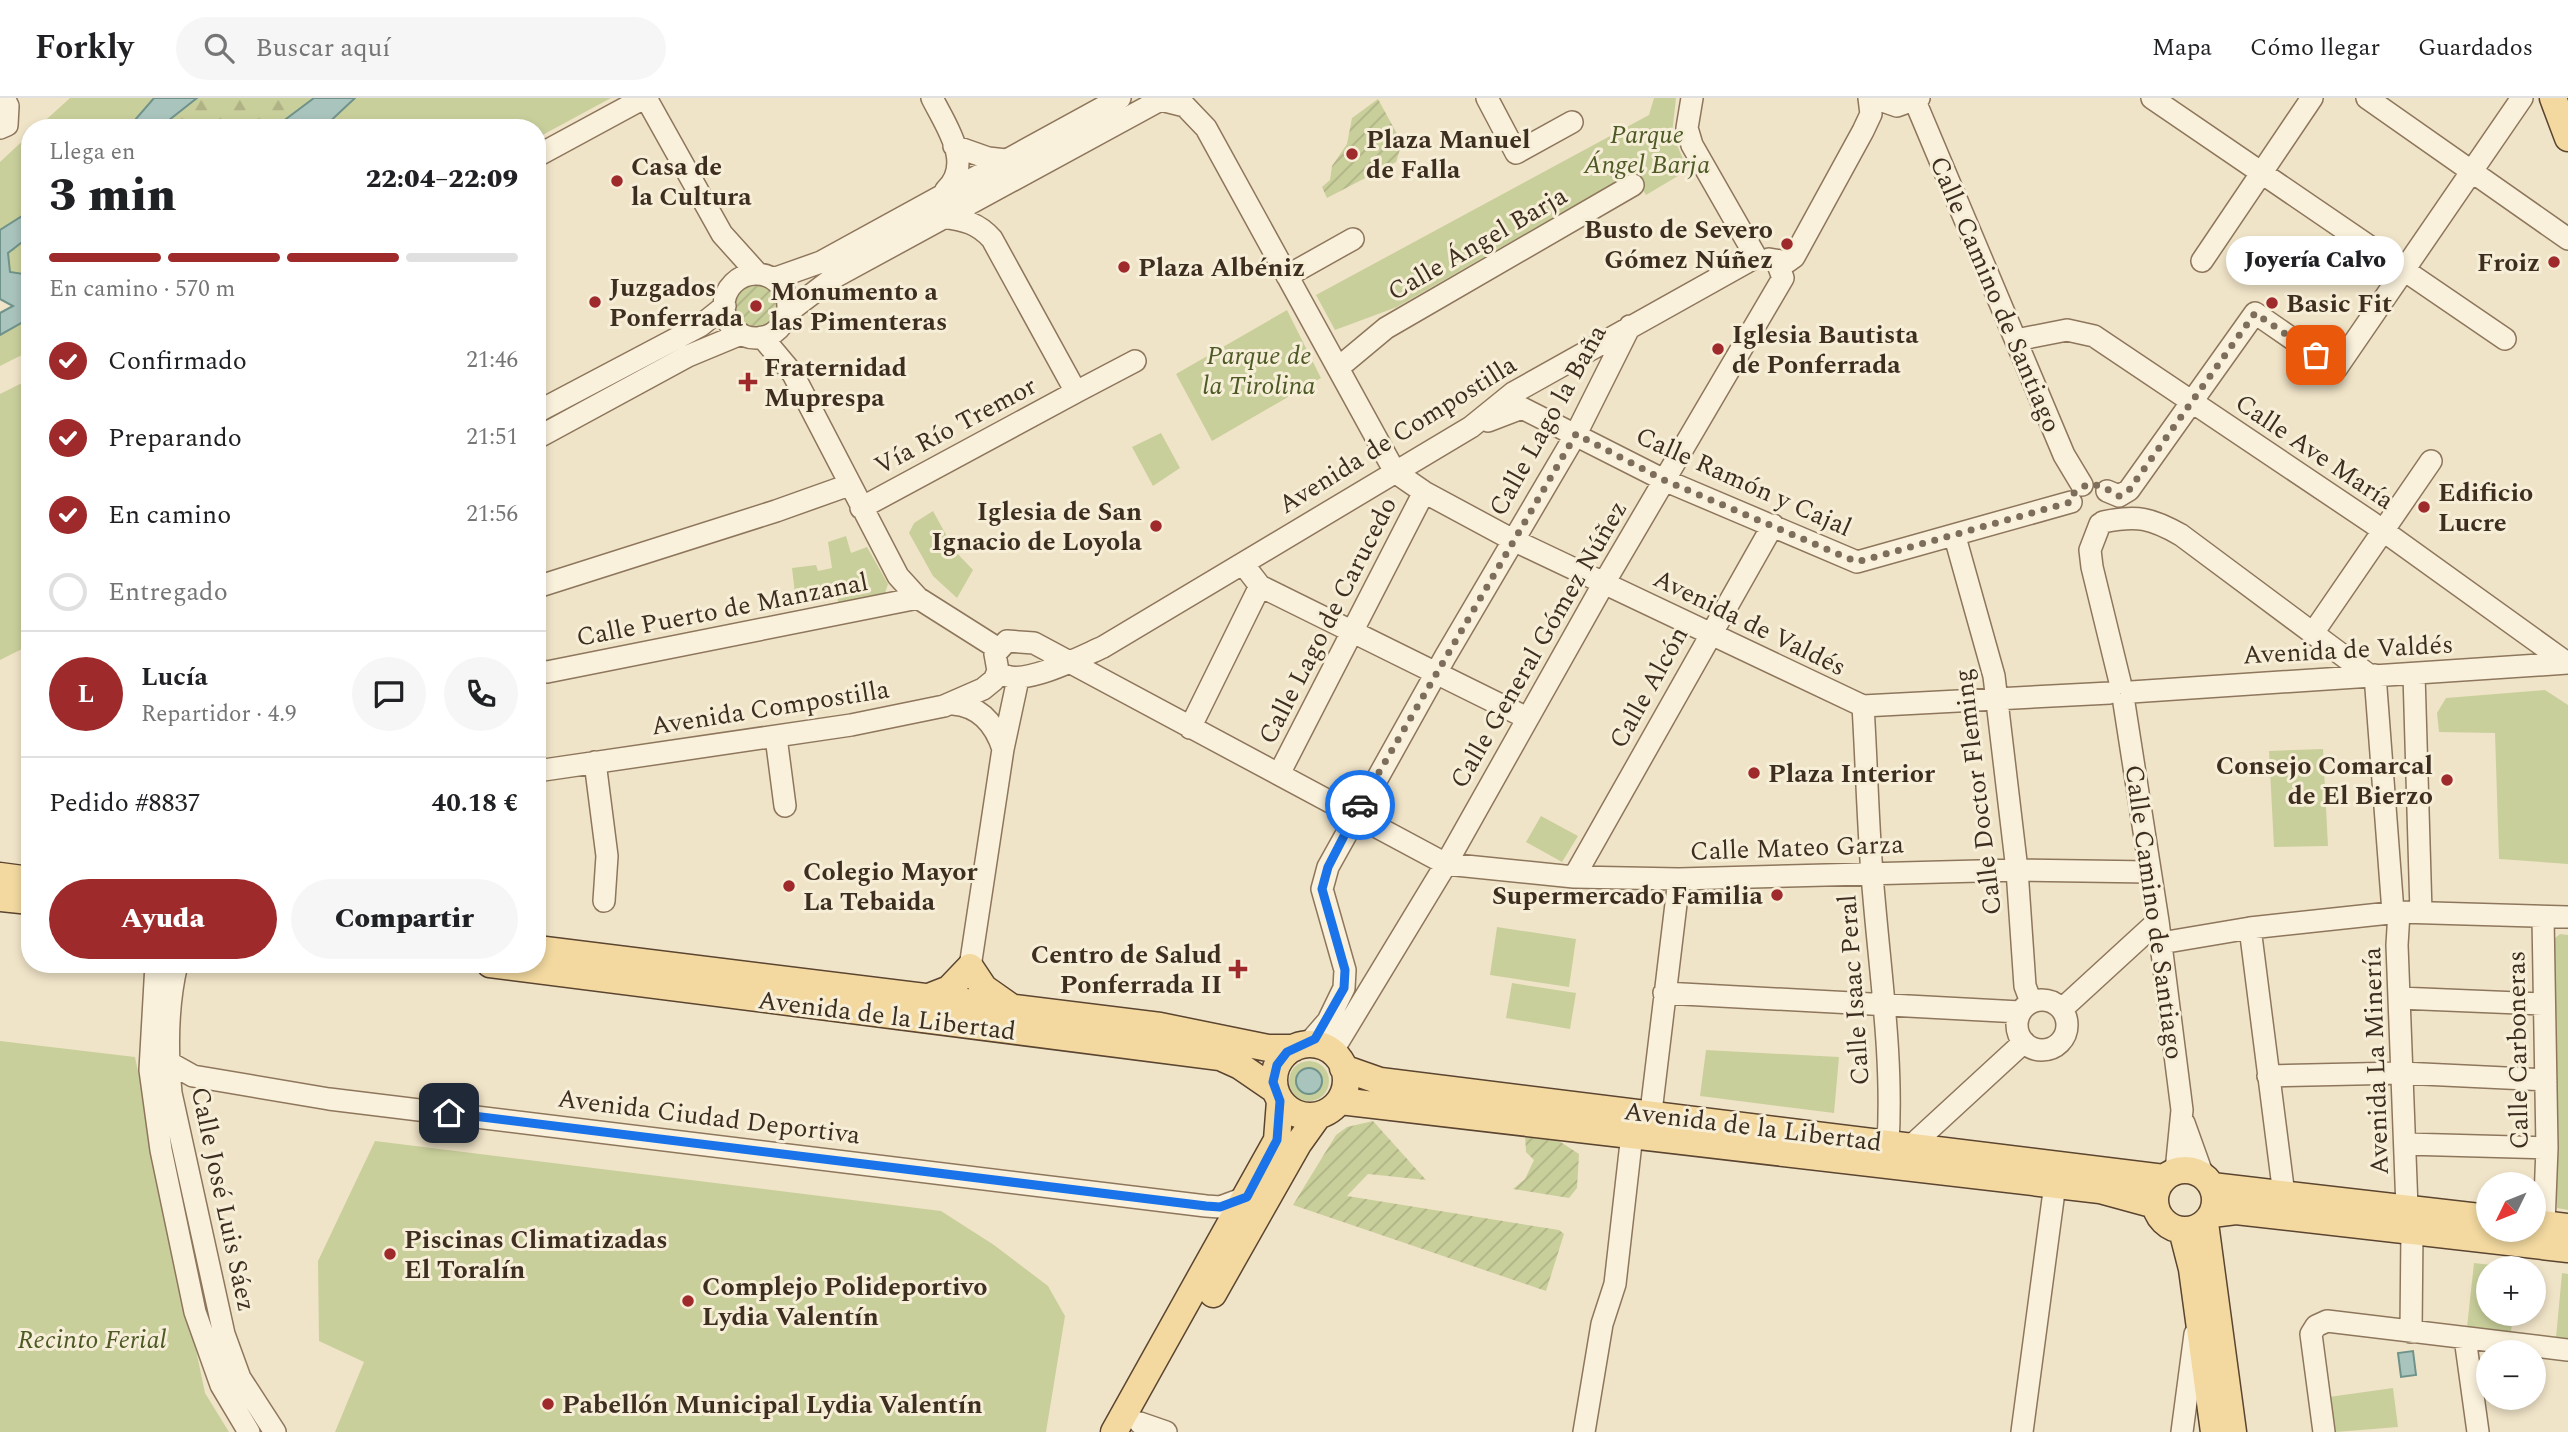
<!DOCTYPE html>
<html lang="es">
<meta charset="utf-8">
<style>
body{margin:0;font-family:Spectral,serif;background:#f6f6f6;color:#202124;height:100vh;display:flex;flex-direction:column;font-size:26px;white-space:nowrap}
*{box-sizing:border-box;margin:0}
p{font-size:23px;color:#757577}
.icon{flex:none;width:38px;height:38px;fill:none;stroke:currentColor;stroke-width:2;stroke-linecap:round;stroke-linejoin:round}
.map{position:relative;flex:1;overflow:hidden}
.panel{position:absolute;left:21px;top:21px;width:525px;height:854px;display:flex;flex-direction:column;background:#fff;border-radius:28px;box-shadow:0 4px 10px #0003}
.panel>*{flex:none}
.needle{width:46px;rotate:227deg}
.buttons{position:absolute;left:2476px;top:1074px;display:grid;gap:14px}
.buttons a{display:grid;place-items:center;width:70px;height:70px;border-radius:50%;background:#fff;box-shadow:0 4px 10px #0003;font-size:35px}
.pin{position:absolute;display:grid;place-items:center;width:60px;height:60px;color:#fff;margin:-30px;border-radius:14px;box-shadow:0 4px 10px #0006}
.courier{position:absolute;display:grid;place-items:center;width:70px;height:70px;margin:-35px;border:5px solid #1a73e8;border-radius:50%;background:#fff;color:#222;box-shadow:0 2px 9px #0007}
.bubble{position:absolute;height:49px;border-radius:24px;background:#fff;box-shadow:0 4px 10px #0003;font-size:23px;font-weight:800;line-height:49px;text-align:center}
.overview em{font-style:normal;font-weight:800}
.overview div{display:flex;flex-direction:column-reverse}
.overview{display:flex;align-items:center;justify-content:space-between;height:119px;padding:0 28px}
h1{font-size:46px;font-weight:800;line-height:52px}
.bar{display:grid;grid-template-columns:repeat(4,1fr);gap:10px 7px;align-content:center;height:84px;padding:0 28px}
.bar i{height:9px;border-radius:5px;background:#e0e0e0}
.bar .selected{background:#9e2a2b}
.bar p{grid-column:span 4}
.line{display:flex;align-items:center;gap:18px;padding:0 28px;border-top:2px solid #e0e0e0}
.line div{flex:1}
.round{display:grid;place-items:center;flex:none;width:74px;height:74px;border-radius:37px;background:#f6f6f6}
ol{padding:0 28px;list-style:none}
li{display:flex;align-items:center;gap:21px;height:77px}
li p{margin-inline-start:auto}
li .icon{padding:7px;border-radius:50%;background:#9e2a2b;color:#fff;stroke-width:4}
li:last-child{color:#757577}
li i{width:38px;height:38px;border:4px solid #e0e0e0;border-radius:50%}
.button{display:flex;gap:14px;margin-top:auto;padding:14px 28px}
.button a{flex:1;height:80px;border-radius:42px;background:#9e2a2b;color:#fff;font-size:28px;font-weight:800;line-height:80px;text-align:center}
.button a+a{background:#f6f6f6;color:#202124}
header{display:flex;align-items:center;gap:42px;box-sizing:border-box;height:98px;padding:0 35px;background:#fff;border-bottom:2px solid #e0e0e0}
header strong{font-size:33px}
nav{display:flex;gap:38px;margin-inline-start:auto;font-size:24px}
.search{width:490px;height:63px;background:#f6f6f6;display:flex;align-items:center;gap:18px;box-sizing:border-box;padding:0 24px;border-radius:38px;color:#757577;font-size:26px}
.map>svg:first-child{display:block}
.green{fill:#c9cf9b}
.forest{fill:url(#forest-firs)}
.garden{fill:url(#garden-furrows)}
.water{fill:#a9c4bc;stroke:#6f938a;stroke-width:2}
.lines{fill:none;stroke-linecap:round;stroke-linejoin:round}
.minor-casing{stroke:#8d765c;stroke-width:24}
.major-casing{stroke:#5b4430;stroke-width:29}
.minor{stroke:#faf1dc;stroke-width:21}
.major{stroke:#f3d9a0;stroke-width:26}
.done{stroke:#7c6e5b;stroke-width:7;stroke-dasharray:0 12.6}
.route{stroke:#1a73e8;stroke-width:9}
.poi-dot{fill:#9e2a2b;stroke:#f7eed8;stroke-width:2.5}
.labels{text-anchor:middle;stroke-width:6;stroke-linejoin:round;paint-order:stroke}
.park-label{font-size:26px;font-style:italic;fill:#4d5a26;stroke:#f7eed8}
.poi-label{font-size:26px;font-weight:bold;fill:#3d2e20;stroke:#f7eed8;text-anchor:start}
.street-label{font-size:26px;fill:#3d2e20;stroke:#f7eed8}
</style>
<header>
<strong>Forkly</strong>
<div class="search"><svg class="icon" aria-label="search" viewBox="0 0 24 24"><circle cx="10" cy="10" r="6"/><path d="M15 15l6 6"/></svg>Buscar aquí</div>
<nav><a>Mapa</a><a>Cómo llegar</a><a>Guardados</a></nav>
</header>
<div class="map">
<svg width="2568" height="1334" viewBox="0 0 2568 1334">
<defs>
<pattern id="forest-firs" width="22" height="20" patternUnits="userSpaceOnUse" patternTransform="scale(1.75)"><rect width="22" height="20" fill="#c9cf9b"/><path d="M5 1l3.5 6h-7zM16 11l3.5 6h-7z" fill="#aeb285"/></pattern>
<pattern id="garden-furrows" width="10" height="10" patternUnits="userSpaceOnUse" patternTransform="scale(1.75)"><rect width="10" height="10" fill="#c9cf9b"/><path d="M-1 1l2-2M0 10L10 0M9 11l2-2" fill="none" stroke="#aeb285"/></pattern>
</defs>
<rect width="100%" height="100%" fill="#f0e4c8"/>
<path class="green" d="M 70,0 L 154,0 L 128,30 L 37,30 Z
M 355,0 L 611,0 L 537,40 L 537,30 L 323,30 Z
M 1654,0 L 1676,0 L 1672,36 L 1688,72 L 1646,97 L 1631,75 L 1397,209 L 1335,232 L 1316,197 L 1649,17 Z
M 30,36 L 30,113 L 0,132 L 0,64 Z
M 1287,212 L 1321,280 L 1212,343 L 1176,276 Z
M 30,220 L 30,253 L 0,268 L 0,237 Z
M 30,281 L 30,547 L 0,562 L 0,296 Z
M 1161,335 L 1180,370 L 1153,388 L 1132,349 Z
M 933,413 L 955,453 L 973,472 L 957,500 L 933,478 L 909,435 L 914,425 Z
M 846,438 L 851,455 L 867,449 L 888,486 L 885,495 L 839,507 L 835,490 L 795,496 L 792,470 L 816,467 L 818,473 L 832,470 L 828,444 Z
M 537,499 C 546,509 545,522 540,533 L 544,542 L 544,560 L 537,559 Z
M 2545,592 L 2568,607 L 2568,766 L 2499,761 L 2495,635 L 2439,634 L 2437,615 L 2446,600 Z
M 2323,651 L 2328,748 L 2274,749 L 2269,653 Z
M 1541,718 L 1578,738 L 1562,764 L 1526,744 Z
M 1497,829 L 1576,841 L 1569,889 L 1490,877 Z
M 2560,836 L 2568,837 L 2568,1112 L 2557,1110 L 2554,841 Z
M 1512,885 L 1576,895 L 1570,931 L 1506,920 Z
M 0,943 L 135,959 L 205,1295 L 229,1334 L 0,1334 Z
M 1706,952 L 1839,959 L 1834,1015 L 1700,998 Z
M1289 983a20 20 0 1 1 40 0a20 20 0 1 1-40 0Z
M 375,1043 L 941,1113 L 994,1147 L 1048,1188 L 1065,1218 L 1046,1334 L 335,1334 L 364,1264 L 319,1243 L 318,1163 Z
M 2474,1165 L 2517,1170 L 2488,1171 L 2488,1216 L 2513,1216 L 2511,1234 L 2467,1229 Z
M 2562,1175 L 2568,1176 L 2568,1241 L 2556,1240 Z
M 2393,1290 L 2398,1329 L 2336,1334 L 2329,1299 Z"/>
<path class="forest" d="M 197,0 L 314,0 L 274,30 L 159,30 Z
M 30,138 L 30,177 L 10,174 L 8,155 Z"/>
<path class="garden" d="M 1378,1 L 1402,45 L 1396,64 L 1327,100 L 1322,89 L 1330,82 L 1332,68 L 1347,46 L 1352,20 Z
M733 207a22 22 0 1 1 44 0a22 22 0 1 1-44 0Z
M 1373,1023 L 1426,1082 L 1368,1076 L 1347,1098 L 1559,1132 L 1564,1136 L 1546,1193 L 1293,1107 L 1336,1037 L 1347,1029 Z
M 1525,1037 L 1559,1043 L 1579,1056 L 1577,1090 L 1569,1100 L 1513,1091 L 1525,1081 L 1534,1062 L 1526,1054 Z"/>
<path class="water" d="M 154,0 L 197,0 L 159,30 L 128,30 Z
M 314,0 L 355,0 L 323,30 L 274,30 Z
M 30,113 L 30,138 L 8,155 L 10,174 L 30,177 L 30,220 L 0,237 L 0,215 L 13,208 L 0,201 L 0,132 Z
M1296 983a13 13 0 1 1 26 0a13 13 0 1 1-26 0Z
M 2413,1253 L 2416,1277 L 2401,1279 L 2398,1255 Z"/>
<g class="lines">
<g class="minor-casing">
<path id="minor" d="M 646,0 L 722,136 L 758,176
M 932,0 C 946,28 974,66 946,92
M 1487,0 L 1516,55 L 1572,24
M 1692,0 L 1687,30 L 1692,47 L 1756,159
M 1874,0 L 1897,8 L 1919,0
M 2152,0 L 2505,241
M 2367,0 L 2568,141
M 1161,2 L 1185,8 L 1206,30 L 1395,374 L 1424,394 L 1513,442 L 1863,608 L 2110,595
M 1915,3 L 2064,357 L 2082,387
M 0,30 L 7,27 L 8,8 L 4,0
M 954,48 L 988,60 L 1006,62
M 537,58 L 644,0
M 1756,159 L 1513,295 L 1471,329 L 1103,549 C 1080,559 1017,593 998,573 L 995,556 L 1007,543 L 1034,545 L 1446,766 L 1574,779 L 1679,781 L 2017,772 L 2150,774
M 1769,161 L 1787,164 L 1794,159 L 1863,33 L 1871,16 L 1869,0
M 2202,163 L 2312,0
M724 208a32 32 0 1 1 64 0a32 32 0 1 1-64 0Z
M 1287,178 L 1353,141
M 773,181 L 821,164 L 1120,0
M 787,215 L 833,180 L 1164,0
M 762,239 L 793,276 L 898,478 L 918,500 L 997,550
M 2016,242 L 2067,232 L 2094,238 L 2371,424 L 2567,565
M 1338,270 L 1386,230 L 1633,87
M 1076,294 L 1135,263
M 537,314 L 700,228 L 725,208
M 1488,323 L 1522,310 L 1664,382 L 1857,464 L 2071,404
M 537,340 L 688,258 L 741,236
M 2107,393 L 2119,398 L 2129,392 L 2255,215 L 2336,271 L 2522,0
M 861,410 L 1076,294 L 992,141 C 978,125 964,122 943,119
M 2103,424 C 2138,417 2151,420 2181,437 L 2369,577
M 2100,426 L 2090,452 L 2092,469 L 2120,584
M 1955,439 L 1994,578 L 2017,772 L 2025,888 L 2031,904
M 1243,466 L 1260,488 L 1527,620
M 537,489 L 776,413 L 849,387
M 2313,535 L 2431,363
M 537,573 L 547,574 L 918,500
M 2414,576 L 2421,814
M 2375,577 L 2393,814
M 2131,594 L 2568,565
M 2124,605 L 2158,823 L 2182,1012 L 2176,1073
M 953,606 C 980,608 995,626 1003,651
M 1863,608 C 1867,672 1868,737 1874,800 C 1881,882 1893,964 1888,1045
M 1190,630 L 1260,488
M 776,639 L 785,708
M 595,664 L 607,758 L 604,803
M 537,673 L 851,627 L 944,608 L 983,591 L 994,582 L 998,573
M 1279,676 L 1424,394
M 1574,779 L 1773,427
M 2399,814 L 2397,847 L 2407,1110
M 2543,819 L 2547,1050 L 2544,1126
M 2250,830 L 2284,1097
M 2161,845 L 2250,830 L 2399,814 L 2568,819
M 156,866 L 150,972 L 161,1052 L 195,1214 L 221,1287 L 249,1334
M 177,866 C 167,907 167,953 171,995 L 224,1236 L 240,1280 L 275,1334
M 970,869 L 1003,651 L 1018,581
M 1664,895 L 2020,914
M 2399,900 L 2543,906
M2017 927a25 25 0 1 1 50 0a25 25 0 1 1-50 0Z
M 2062,911 L 2158,823
M 1308,946 L 1328,923 L 1344,890 L 1345,872 L 1322,791 L 1328,769 L 1445,559 L 1576,336 L 1630,228
M 1332,954 L 1446,766 L 1604,485 L 1783,180 L 1777,164
M 168,964 L 193,978 L 329,1001 L 1206,1108 L 1220,1109 L 1247,1099
M 2268,978 L 2402,975 L 2546,982
M 1651,1014 L 1679,781
M 2184,1025 L 2203,1078
M 2406,1046 L 2547,1050
M 1911,1048 L 2024,944
M 2411,1234 L 2412,1133
M 2465,1240 L 2478,1334
M 1140,1325 L 1166,1334
M 1584,1334 L 1602,1226 L 1615,1186 L 1632,1036
M 2022,1334 L 2055,1086
M 2182,1334 L 2195,1236
M 2324,1334 L 2311,1236 L 2316,1228 L 2327,1223 L 2568,1252"/>
</g>
<g class="major-casing">
<path id="major" d="M 2553,0 L 2568,40
M 0,778 L 30,782
M 0,800 L 30,803
M 537,851 L 1160,928 L 1268,950 L 1294,950
M 490,866 L 1220,959 L 1240,968 L 1275,992
M 926,900 L 949,891 L 970,869 L 984,890 L 1011,909
M1274 982a36 36 0 1 1 72 0a36 36 0 1 1-72 0Z
M 1343,970 L 1380,983 L 2164,1080
M 1340,1003 L 2100,1092 L 2155,1107
M2155 1102a30 30 0 1 1 60 0a30 30 0 1 1-60 0Z
M 2212,1088 L 2488,1120
M 2212,1116 L 2236,1113 L 2568,1151
M 2205,1125 L 2233,1334
M 2534,1125 L 2568,1129
M 2182,1132 L 2192,1171 L 2214,1334
M 1213,1196 L 1298,1046 L 1318,1018
M 1114,1334 L 1277,1042 L 1280,1003"/>
</g>
<use href="#minor" class="minor"/>
<use href="#major" class="major"/>
</g>
<g class="lines">
<path class="done" d="M 1360,707 L 1576,336 L 1664,382 L 1857,464 L 2071,404 L 2074,395 L 2088,386 L 2102,388 L 2119,398 L 2129,392 L 2255,215 L 2316,257"/>
<path class="route" d="M 449,1015 L 1206,1108 L 1220,1109 L 1247,1099 L 1277,1042 L 1280,1003 L 1273,984 L 1277,967 L 1287,954 L 1315,941 L 1344,890 L 1345,872 L 1322,791 L 1328,769 L 1360,707"/>
</g>
<g class="poi-dot">
<circle cx="1352" cy="56" r="7"/>
<circle cx="617" cy="83" r="7"/>
<circle cx="1787" cy="146" r="7"/>
<circle cx="2554" cy="164" r="7"/>
<circle cx="1124" cy="169" r="7"/>
<circle cx="595" cy="204" r="7"/>
<circle cx="2272" cy="205" r="7"/>
<circle cx="756" cy="208" r="7"/>
<circle cx="1718" cy="251" r="7"/>
<path d="M744.5 273.5h7v7h7v7h-7v7h-7v-7h-7v-7h7z"/>
<circle cx="2424" cy="409" r="7"/>
<circle cx="1156" cy="428" r="7"/>
<circle cx="1754" cy="675" r="7"/>
<circle cx="2447" cy="682" r="7"/>
<circle cx="789" cy="788" r="7"/>
<circle cx="1777" cy="797" r="7"/>
<path d="M1234.5 860.5h7v7h7v7h-7v7h-7v-7h-7v-7h7z"/>
<circle cx="390" cy="1156" r="7"/>
<circle cx="688" cy="1203" r="7"/>
<circle cx="548" cy="1306" r="7"/>
</g>
<g class="labels">
<g class="park-label">
<text x="1647" y="45">Parque<tspan x="1647" dy="30">Ángel Barja</tspan></text>
<text x="1259" y="266">Parque de<tspan x="1259" dy="30">la Tirolina</tspan></text>
<text x="92" y="1250">Recinto Ferial</text>
</g>
<g class="poi-label">
<text x="1366" y="50">Plaza Manuel<tspan x="1366" dy="30">de Falla</tspan></text>
<text x="631" y="77">Casa de<tspan x="631" dy="30">la Cultura</tspan></text>
<text x="1773" y="140" text-anchor="end">Busto de Severo<tspan x="1773" dy="30">Gómez Núñez</tspan></text>
<text x="2540" y="173" text-anchor="end">Froiz</text>
<text x="1138" y="178">Plaza Albéniz</text>
<text x="609" y="198">Juzgados<tspan x="609" dy="30">Ponferrada</tspan></text>
<text x="770" y="202">Monumento a<tspan x="770" dy="30">las Pimenteras</tspan></text>
<text x="2286" y="214">Basic Fit</text>
<text x="1732" y="245">Iglesia Bautista<tspan x="1732" dy="30">de Ponferrada</tspan></text>
<text x="764" y="278">Fraternidad<tspan x="764" dy="30">Muprespa</tspan></text>
<text x="2438" y="403">Edificio<tspan x="2438" dy="30">Lucre</tspan></text>
<text x="1142" y="422" text-anchor="end">Iglesia de San<tspan x="1142" dy="30">Ignacio de Loyola</tspan></text>
<text x="2433" y="676" text-anchor="end">Consejo Comarcal<tspan x="2433" dy="30">de El Bierzo</tspan></text>
<text x="1768" y="684">Plaza Interior</text>
<text x="803" y="782">Colegio Mayor<tspan x="803" dy="30">La Tebaida</tspan></text>
<text x="1763" y="806" text-anchor="end">Supermercado Familia</text>
<text x="1222" y="865" text-anchor="end">Centro de Salud<tspan x="1222" dy="30">Ponferrada II</tspan></text>
<text x="404" y="1150">Piscinas Climatizadas<tspan x="404" dy="30">El Toralín</tspan></text>
<text x="702" y="1197">Complejo Polideportivo<tspan x="702" dy="30">Lydia Valentín</tspan></text>
<text x="562" y="1315">Pabellón Municipal Lydia Valentín</text>
</g>
<g class="street-label">
<text transform="translate(1477 145) rotate(-30)" y="9">Calle Ángel Barja</text>
<text transform="translate(1996 196) rotate(67)" y="9">Calle Camino de Santiago</text>
<text transform="translate(1547 322) rotate(-61)" y="9">Calle Lago la Baña</text>
<text transform="translate(955 327) rotate(-28)" y="9">Vía Río Tremor</text>
<text transform="translate(1397 336) rotate(-32)" y="9">Avenida de Compostilla</text>
<text transform="translate(2315 353) rotate(34)" y="9">Calle Ave María</text>
<text transform="translate(1744 383) rotate(24)" y="9">Calle Ramón y Cajal</text>
<text transform="translate(722 511) rotate(-11)" y="9">Calle Puerto de Manzanal</text>
<text transform="translate(1327 522) rotate(-63)" y="9">Calle Lago de Carucedo</text>
<text transform="translate(1750 524) rotate(26)" y="9">Avenida de Valdés</text>
<text transform="translate(1538 546) rotate(-60)" y="9">Calle General Gómez Núñez</text>
<text transform="translate(2348 551) rotate(-3)" y="9">Avenida de Valdés</text>
<text transform="translate(1648 589) rotate(-61)" y="9">Calle Alcón</text>
<text transform="translate(770 609) rotate(-9)" y="9">Avenida Compostilla</text>
<text transform="translate(1977 694) rotate(-97)" y="9">Calle Doctor Fleming</text>
<text transform="translate(1797 749) rotate(-2)" y="9">Calle Mateo Garza</text>
<text transform="translate(2155 814) rotate(82)" y="9">Calle Camino de Santiago</text>
<text transform="translate(1853 892) rotate(-94)" y="9">Calle Isaac Peral</text>
<text transform="translate(887 917) rotate(7)" y="9">Avenida de la Libertad</text>
<text transform="translate(2517 952) rotate(-91)" y="9">Calle Carboneras</text>
<text transform="translate(2375 963) rotate(-92)" y="9">Avenida La Minería</text>
<text transform="translate(709 1018) rotate(7)" y="9">Avenida Ciudad Deportiva</text>
<text transform="translate(1753 1028) rotate(7)" y="9">Avenida de la Libertad</text>
<text transform="translate(224 1101) rotate(78)" y="9">Calle José Luis Sáez</text>
</g>
</g>
</svg>
<div class="buttons">
<a><svg class="needle" viewBox="-14 -14 28 28"><path d="M0-13l5 13h-10z" fill="#e53935"/><path d="M0 13l5-13h-10z" fill="#757577"/></svg></a>
<a>+</a>
<a>−</a>
</div>
<div class="pin" style="left:2316px;top:257px;background:#ea580c"><svg class="icon" aria-label="bag" viewBox="0 0 24 24"><path d="M5 8h14l-1 12H6zM9 8a3 3 0 0 1 6 0"/></svg></div>
<div class="pin" style="left:449px;top:1015px;background:#1f2937"><svg class="icon" aria-label="home" viewBox="0 0 24 24"><path d="M3 11l9-7 9 7M6 9v11h12V9"/></svg></div>
<div class="courier" style="left:1360px;top:707px"><svg class="icon" aria-label="car" viewBox="0 0 24 24"><path d="M5 17H2v-5l4-1 3-4h7l3 4 3 1v5h-3M9 17h6M6 11h13"/><circle cx="7" cy="17" r="2"/><circle cx="17" cy="17" r="2"/></svg></div>
<div class="bubble" style="left:2226px;top:138px;width:178px">Joyería Calvo</div>
<section class="panel">
<div class="overview"><div><h1>3 min</h1><p>Llega en</p></div><em>22:04–22:09</em></div>
<div class="bar"><i class="selected"></i><i class="selected"></i><i class="selected"></i><i></i><p>En camino · 570 m</p></div>
<ol>
<li><svg class="icon" aria-label="check" viewBox="0 0 24 24"><path d="M5 12l5 5 9-10"/></svg>Confirmado<p>21:46</p></li>
<li><svg class="icon" aria-label="check" viewBox="0 0 24 24"><path d="M5 12l5 5 9-10"/></svg>Preparando<p>21:51</p></li>
<li><svg class="icon" aria-label="check" viewBox="0 0 24 24"><path d="M5 12l5 5 9-10"/></svg>En camino<p>21:56</p></li>
<li><i></i>Entregado</li>
</ol>
<div class="line" style="height:126px"><b class="round" style="background:#9e2a2b;color:#fff">L</b><div><b>Lucía</b><p>Repartidor · 4.9</p></div><a class="round"><svg class="icon" aria-label="chat" viewBox="0 0 24 24"><path d="M4 5h16v11H9l-5 4z"/></svg></a><a class="round"><svg class="icon" aria-label="phone" viewBox="0 0 24 24"><path d="M5 4h4l2 5-3 2q2 4 5 5l2-3 5 2v4C11 20 4 13 5 4z"/></svg></a></div>
<div class="line" style="height:91px"><div>Pedido #8837</div><b>40.18 €</b></div>
<div class="button"><a>Ayuda</a><a>Compartir</a></div>
</section>
</div>
